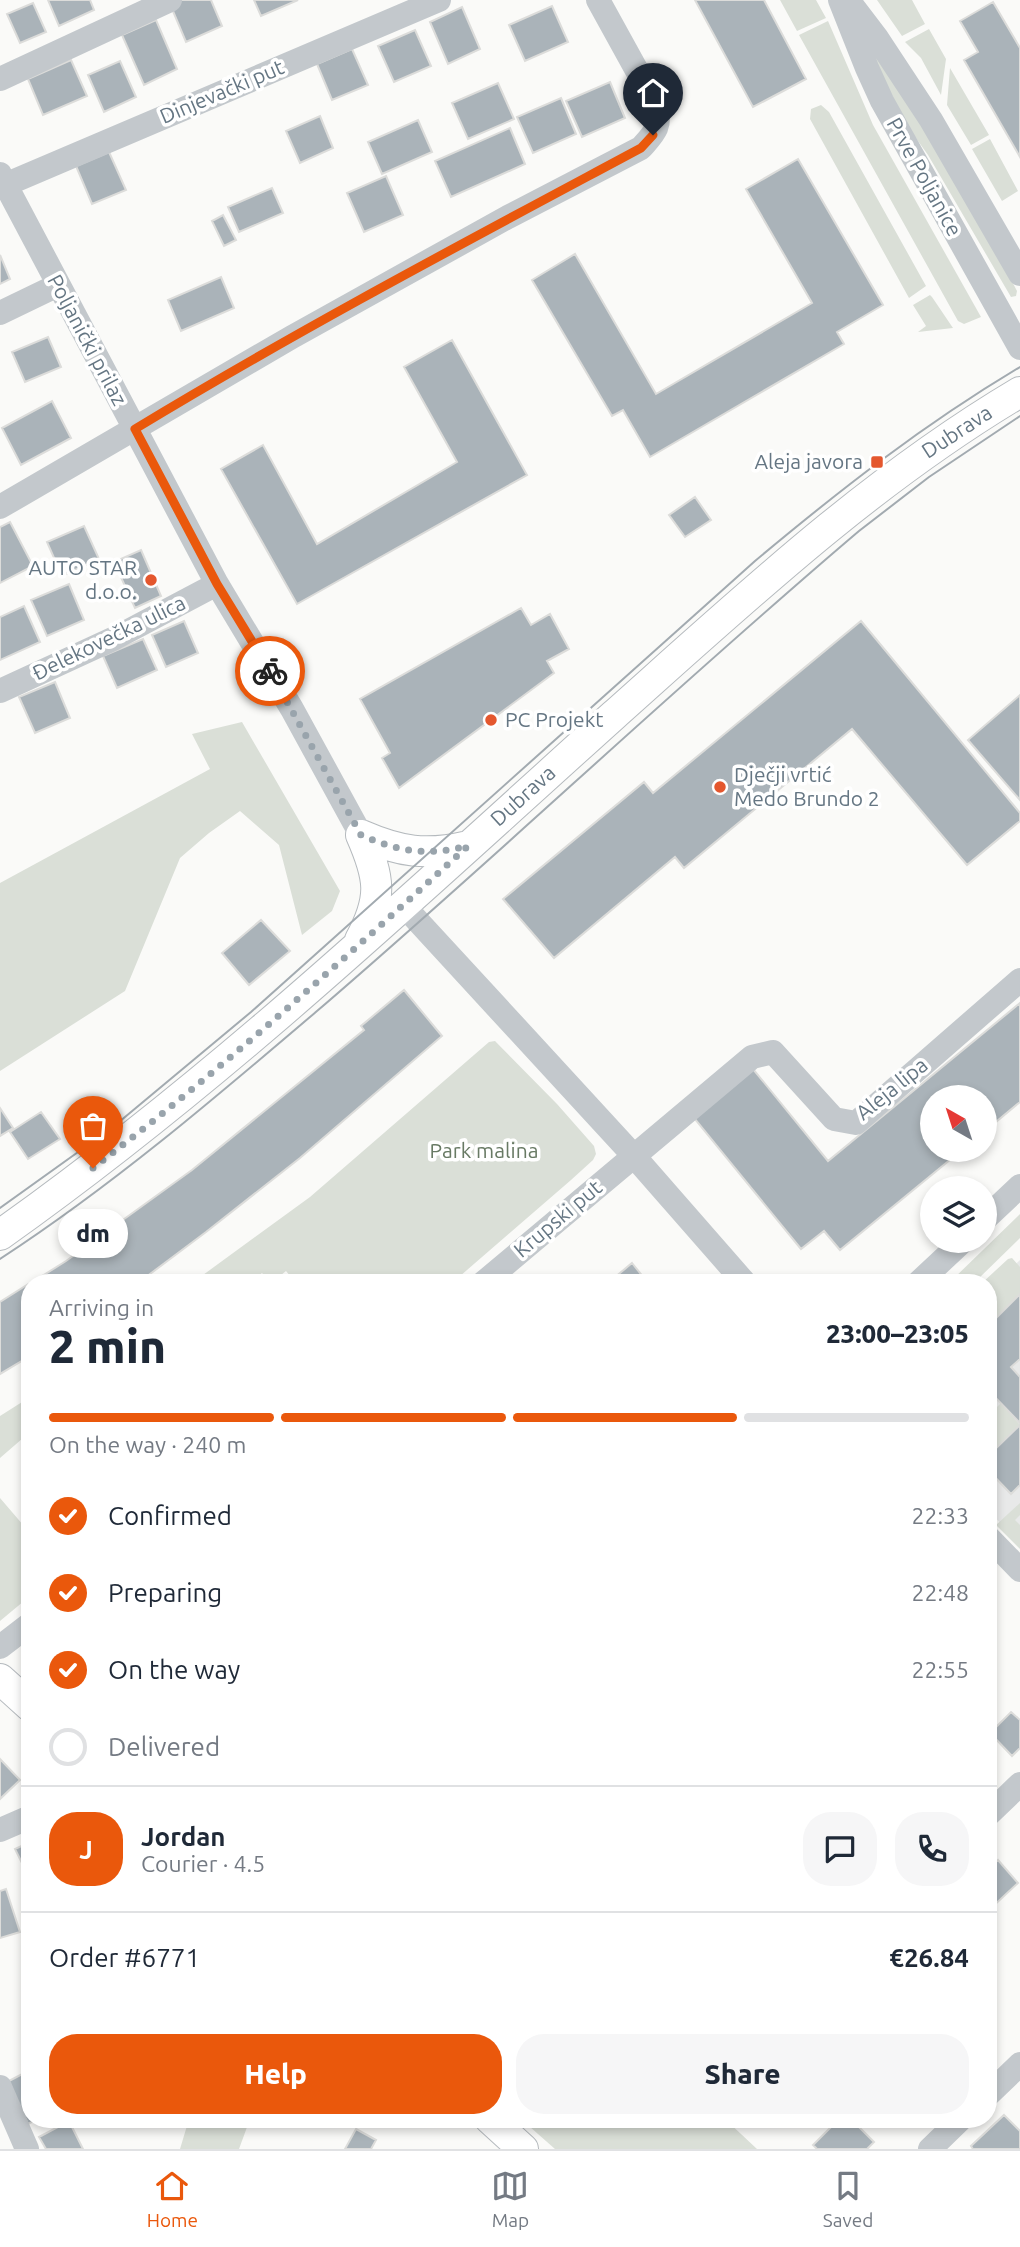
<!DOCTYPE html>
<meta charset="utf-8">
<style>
body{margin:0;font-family:Ubuntu,sans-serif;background:#f6f6f7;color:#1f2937;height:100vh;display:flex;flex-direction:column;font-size:26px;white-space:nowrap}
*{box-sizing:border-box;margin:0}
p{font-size:23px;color:#747a83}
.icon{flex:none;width:38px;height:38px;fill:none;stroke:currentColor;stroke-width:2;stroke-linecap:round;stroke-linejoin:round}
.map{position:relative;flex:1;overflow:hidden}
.drawer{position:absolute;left:21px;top:1274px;width:976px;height:854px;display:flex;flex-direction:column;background:#fff;border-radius:28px;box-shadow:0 4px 10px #0003}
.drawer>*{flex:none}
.needle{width:46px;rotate:321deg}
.buttons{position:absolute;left:920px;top:1085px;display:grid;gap:14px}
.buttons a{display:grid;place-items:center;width:77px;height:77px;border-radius:50%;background:#fff;box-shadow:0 4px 10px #0003;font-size:35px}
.pin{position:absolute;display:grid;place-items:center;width:60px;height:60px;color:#fff;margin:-72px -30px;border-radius:50% 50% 50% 0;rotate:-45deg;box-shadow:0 0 7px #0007}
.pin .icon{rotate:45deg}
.courier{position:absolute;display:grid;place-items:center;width:70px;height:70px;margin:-35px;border:5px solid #ea580c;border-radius:50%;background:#fff;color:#222;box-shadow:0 2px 9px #0007}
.bubble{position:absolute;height:49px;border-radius:24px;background:#fff;box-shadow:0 4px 10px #0003;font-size:23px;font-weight:800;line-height:49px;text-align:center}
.overview em{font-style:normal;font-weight:800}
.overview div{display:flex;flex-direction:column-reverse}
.overview{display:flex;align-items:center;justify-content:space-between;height:119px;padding:0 28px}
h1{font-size:46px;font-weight:800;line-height:52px}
.bar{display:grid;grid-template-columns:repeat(4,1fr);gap:10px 7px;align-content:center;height:84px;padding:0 28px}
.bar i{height:9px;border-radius:5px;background:#e0e1e3}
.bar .current{background:#ea580c}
.bar p{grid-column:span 4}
.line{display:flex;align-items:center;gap:18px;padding:0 28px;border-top:2px solid #e0e1e3}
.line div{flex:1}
.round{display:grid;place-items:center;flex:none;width:74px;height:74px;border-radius:28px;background:#f6f6f7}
ol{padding:0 28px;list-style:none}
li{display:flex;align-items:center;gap:21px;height:77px}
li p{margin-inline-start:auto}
li .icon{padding:7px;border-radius:50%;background:#ea580c;color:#fff;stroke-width:4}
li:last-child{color:#747a83}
li i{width:38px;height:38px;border:4px solid #e0e1e3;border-radius:50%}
.cta{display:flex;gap:14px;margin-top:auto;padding:14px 28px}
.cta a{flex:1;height:80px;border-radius:28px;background:#ea580c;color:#fff;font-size:28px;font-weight:800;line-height:80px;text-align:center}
.cta a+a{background:#f6f6f7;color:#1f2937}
.menu{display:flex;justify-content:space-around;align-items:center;height:98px;border-top:2px solid #e0e1e3;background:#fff;font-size:19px;color:#747a83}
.menu a{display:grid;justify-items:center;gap:4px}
.menu .current{color:#ea580c}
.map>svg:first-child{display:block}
.built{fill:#e8e9e9}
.green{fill:#dadfd7}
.building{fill:#aab3b9;stroke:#dcdcda;stroke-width:2}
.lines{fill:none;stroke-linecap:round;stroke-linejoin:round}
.major-casing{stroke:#b5babe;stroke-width:32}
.minor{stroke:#c3c8cc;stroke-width:24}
.major{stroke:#fff;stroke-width:30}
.tram{stroke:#a2aab0;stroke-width:2}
.done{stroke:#99a4ac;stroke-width:7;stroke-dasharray:0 12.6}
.route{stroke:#ea580c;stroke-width:9}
.poi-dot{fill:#e4572e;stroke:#fff;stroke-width:2.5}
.labels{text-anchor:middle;stroke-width:7;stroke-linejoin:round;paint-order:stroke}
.street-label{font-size:21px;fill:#657683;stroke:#fff}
.poi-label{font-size:21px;fill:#657683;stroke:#fff;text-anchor:end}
.park-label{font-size:21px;fill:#687a64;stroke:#fff}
</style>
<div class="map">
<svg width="1020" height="2149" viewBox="0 0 1020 2149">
<rect width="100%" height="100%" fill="#fafaf8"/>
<path class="built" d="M 1020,1260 L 1020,1544 L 989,1511 L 989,1290 Z"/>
<path class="green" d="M 780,0 L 816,0 L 826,18 L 797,31 Z
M 877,0 L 912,0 L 925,24 L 902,36 Z
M 828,21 L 873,125 L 981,317 L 964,324 L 958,321 L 799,35 Z
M 857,24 L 883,58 L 996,251 L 1017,291 L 1016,296 L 1011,297 L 928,155 L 898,113 Z
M 929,29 L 946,59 L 941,95 L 921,58 L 905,42 Z
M 950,68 L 989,135 L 971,145 L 947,105 Z
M 821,105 L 829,112 L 926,286 L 909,298 L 810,119 L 811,109 Z
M 990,139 L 1018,191 L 1002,201 L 972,149 Z
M 930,295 L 932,297 L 953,328 L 918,332 L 926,326 L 913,305 Z
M 242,722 L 340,891 L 332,911 L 302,935 L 279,845 L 240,811 L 209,833 L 180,858 L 125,991 L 0,1071 L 0,883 L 210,769 L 192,734 Z
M 495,1041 L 557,1104 L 594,1146 L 596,1154 L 593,1160 L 571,1180 L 452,1283 L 296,1283 L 286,1271 L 271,1283 L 262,1273 L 249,1283 L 192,1283 L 310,1197 L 489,1042 Z
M 1020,1214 L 1020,1238 L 974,1283 L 949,1283 Z
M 1012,1258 L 1020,1267 L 1020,1294 L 997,1317 L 994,1314 L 989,1319 L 989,1283 L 982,1283 L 1008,1259 Z
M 30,1397 L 30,1432 L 0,1458 L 0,1416 Z
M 1001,1403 L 1020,1425 L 989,1455 L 989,1415 Z
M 0,1498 L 30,1533 L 30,1596 L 0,1621 Z
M 1020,1503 L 1020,1515 L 1015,1520 L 1020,1525 L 1020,1549 L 996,1525 Z
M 189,2119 L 250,2119 L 239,2149 L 180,2149 Z
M 521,2119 L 708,2119 L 714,2126 L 725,2119 L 757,2149 L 555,2149 Z"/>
<path class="building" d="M 48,0 L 90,0 L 94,10 L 59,26 Z
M 180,0 L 211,0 L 222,26 L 186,42 L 170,4 Z
M 254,0 L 298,0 L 261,16 Z
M 695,0 L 764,0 L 806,79 L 753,107 Z
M 993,2 L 1020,48 L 1020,157 L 964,60 L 978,52 L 960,21 Z
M 33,3 L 46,32 L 20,43 L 7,14 Z
M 552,6 L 568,42 L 525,61 L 509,25 Z
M 462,7 L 480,49 L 448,64 L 430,22 Z
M 156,20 L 177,69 L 144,85 L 122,35 Z
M 415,30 L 431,66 L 394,82 L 378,46 Z
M 352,49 L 368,85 L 332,100 L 317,64 Z
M 71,60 L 87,96 L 43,115 L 28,79 Z
M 120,61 L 136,97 L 104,112 L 88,75 Z
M 610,82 L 625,118 L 582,137 L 566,101 Z
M 498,83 L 514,119 L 468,139 L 452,103 Z
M 561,98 L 576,134 L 533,153 L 517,117 Z
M 320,116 L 333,148 L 300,163 L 286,131 Z
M 418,120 L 432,152 L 382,174 L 368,142 Z
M 510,128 L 525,164 L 451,197 L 435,161 Z
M 109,152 L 126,190 L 92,204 L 76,166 Z
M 798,159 L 883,305 L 837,332 L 844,344 L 650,457 L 623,410 L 612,416 L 532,280 L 575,254 L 656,394 L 812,303 L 746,189 Z
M 386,176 L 403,215 L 364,232 L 347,193 Z
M 272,188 L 283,213 L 239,232 L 228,207 Z
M 223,215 L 236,240 L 224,246 L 212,221 Z
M 0,255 L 10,279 L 0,284 Z
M 221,277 L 234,308 L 181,331 L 168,300 Z
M 48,337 L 61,367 L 25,382 L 12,352 Z
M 452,340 L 527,475 L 297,604 L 221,469 L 263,445 L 317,544 L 457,462 L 404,367 Z
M 52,401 L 71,438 L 21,465 L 2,428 Z
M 695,497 L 711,520 L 685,537 L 669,515 Z
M 10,522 L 33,566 L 0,583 L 0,527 Z
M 84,526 L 99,559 L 62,576 L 47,542 Z
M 141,550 L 161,596 L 135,608 L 114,562 Z
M 69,584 L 84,620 L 47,636 L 31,600 Z
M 24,606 L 40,642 L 0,660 L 0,617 Z
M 521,608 L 531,625 L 550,614 L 569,649 L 547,661 L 554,673 L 399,788 L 382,758 L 390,753 L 360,699 Z
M 184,621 L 198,653 L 166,667 L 152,635 Z
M 861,621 L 1020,813 L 1020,821 L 967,865 L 852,729 L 684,868 L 675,857 L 554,958 L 503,899 L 644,782 L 653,793 Z
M 143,639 L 157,670 L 117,688 L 103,656 Z
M 55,682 L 70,718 L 35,733 L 19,697 Z
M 1020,695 L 1020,800 L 968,740 Z
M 261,920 L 290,951 L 249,985 L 222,953 Z
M 404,990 L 442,1036 L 300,1158 L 206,1232 L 138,1283 L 31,1283 L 66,1261 L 192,1170 L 364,1030 L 361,1026 Z
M 1020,1003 L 1020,1102 L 985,1131 L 985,1097 L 933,1097 L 933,1150 L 962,1150 L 840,1250 L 824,1231 L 801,1249 L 694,1118 L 753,1069 L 828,1161 Z
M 0,1108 L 13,1128 L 0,1136 Z
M 41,1112 L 60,1139 L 28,1159 L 10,1132 Z
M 632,1263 L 648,1283 L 608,1283 Z
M 30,1283 L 30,1356 L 0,1374 L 0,1302 Z
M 1020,1294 L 1020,1359 L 1011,1367 L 1020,1377 L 1020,1423 L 989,1391 L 989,1319 L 994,1314 L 997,1317 Z
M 1020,1425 L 1020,1485 L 1011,1494 L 989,1471 L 989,1455 Z
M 1011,1712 L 1020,1720 L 1020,1748 L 1012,1756 L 990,1733 Z
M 0,1759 L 20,1780 L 0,1799 Z
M 30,1842 L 30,1879 L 15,1849 Z
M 998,1860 L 1018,1883 L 989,1910 L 989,1868 Z
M 6,1889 L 20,1932 L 0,1938 L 0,1891 Z
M 30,2070 L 30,2119 L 37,2119 L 28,2124 L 7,2082 Z
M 1004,2115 L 1020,2131 L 1020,2149 L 973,2149 L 971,2146 Z
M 839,2119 L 851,2119 L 874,2142 L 867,2149 L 817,2149 L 813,2145 Z
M 69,2121 L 83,2149 L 46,2149 L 39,2137 Z
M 356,2129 L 376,2140 L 371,2149 L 345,2149 Z"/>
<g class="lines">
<g class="major-casing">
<path id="major" d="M 361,835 C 400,852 426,856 468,846
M 360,940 C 383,898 380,878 361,835
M 0,1235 C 220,1079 414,895 614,715 C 744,599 870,481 1020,392
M 0,1679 L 30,1706
M 490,2119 L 523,2149"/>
</g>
<path class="minor" d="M 840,0 L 867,68 L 882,101 L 1020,348
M 848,0 L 877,38 L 931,120 L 1020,274
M 0,79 L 170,0
M 0,174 L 217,584 L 292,709 L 361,835
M 0,187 L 439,0
M 0,313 L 58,285
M 0,507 L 292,337 L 508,217 L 641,148 C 654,133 661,128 657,107 L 598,0
M 0,691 L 115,638 L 217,584
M 403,905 L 633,1155 L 745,1283
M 985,1219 L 1020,1186
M 483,1283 L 752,1057 L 773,1052 L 834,1119 L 856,1123 L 1020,980
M 918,1283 L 963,1241
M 989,1538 L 1020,1570
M 0,1647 L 30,1624
M 989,1814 L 1020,1784
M 0,1830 L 30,1817
M 0,2087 L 27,2149
M 989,2094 L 1020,2064
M 930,2149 L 961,2119"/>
<use href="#major" class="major"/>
<path class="tram" d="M 0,1208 L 113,1127 L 251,1012 L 755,561 C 841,489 923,425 1020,367
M 0,1259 C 112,1186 215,1098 317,1011 C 500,854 675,687 859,531 L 929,477 L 1020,416"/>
</g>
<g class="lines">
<path class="done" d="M 93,1168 C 224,1068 346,957 468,846 C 426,856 400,852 361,835 L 270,671"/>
<path class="route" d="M 270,671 L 217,584 L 135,429 C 300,329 471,239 641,148 L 653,135"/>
</g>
<g class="poi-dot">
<rect x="870" y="455" width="14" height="14" rx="3.5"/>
<circle cx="151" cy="580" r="7"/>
<circle cx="491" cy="720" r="7"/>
<circle cx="720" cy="787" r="7"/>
</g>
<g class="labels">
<g class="street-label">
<text transform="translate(222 92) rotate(-23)" y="7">Dinjevački put</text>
<text transform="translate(924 177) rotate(61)" y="7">Prve Poljanice</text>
<text transform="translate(87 340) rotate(62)" y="7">Poljanički prilaz</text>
<text transform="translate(957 432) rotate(-33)" y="7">Dubrava</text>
<text transform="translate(109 638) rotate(-26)" y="7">Đelekovečka ulica</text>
<text transform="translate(523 796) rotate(-42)" y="7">Dubrava</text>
<text transform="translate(892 1089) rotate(-39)" y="7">Aleja lipa</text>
<text transform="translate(558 1219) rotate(-40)" y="7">Krupski put</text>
</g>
<g class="poi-label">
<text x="863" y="469">Aleja javora</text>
<text x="137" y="575">AUTO STAR<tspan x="137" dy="24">d.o.o.</tspan></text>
<text x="505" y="727" text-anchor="start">PC Projekt</text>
<text x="734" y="782" text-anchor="start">Dječji vrtić<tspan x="734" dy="24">Medo Brundo 2</tspan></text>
</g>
<g class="park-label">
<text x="484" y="1158">Park malina</text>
</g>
</g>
</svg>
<div class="buttons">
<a><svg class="needle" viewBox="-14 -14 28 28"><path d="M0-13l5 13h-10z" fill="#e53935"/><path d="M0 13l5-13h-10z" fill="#747a83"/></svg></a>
<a><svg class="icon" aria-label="layers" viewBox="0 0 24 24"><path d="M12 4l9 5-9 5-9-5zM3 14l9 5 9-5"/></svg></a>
</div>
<div class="pin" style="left:93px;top:1168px;background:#ea580c"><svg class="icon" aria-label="bag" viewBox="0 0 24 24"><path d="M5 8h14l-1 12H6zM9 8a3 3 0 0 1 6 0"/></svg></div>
<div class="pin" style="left:653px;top:135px;background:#1f2937"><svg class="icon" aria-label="home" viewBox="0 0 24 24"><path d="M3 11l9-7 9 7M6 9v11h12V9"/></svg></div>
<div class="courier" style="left:270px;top:671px"><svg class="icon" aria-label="bike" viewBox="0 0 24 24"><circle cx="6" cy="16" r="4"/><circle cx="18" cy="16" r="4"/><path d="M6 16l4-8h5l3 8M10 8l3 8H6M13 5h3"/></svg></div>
<div class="bubble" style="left:58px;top:1209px;width:70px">dm</div>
<section class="drawer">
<div class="overview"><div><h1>2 min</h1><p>Arriving in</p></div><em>23:00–23:05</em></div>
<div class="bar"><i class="current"></i><i class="current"></i><i class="current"></i><i></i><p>On the way · 240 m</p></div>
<ol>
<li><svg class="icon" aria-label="check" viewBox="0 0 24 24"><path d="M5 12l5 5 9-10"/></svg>Confirmed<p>22:33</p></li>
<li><svg class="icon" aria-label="check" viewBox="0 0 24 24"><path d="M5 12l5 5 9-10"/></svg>Preparing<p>22:48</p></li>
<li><svg class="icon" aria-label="check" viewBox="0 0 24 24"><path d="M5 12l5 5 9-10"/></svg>On the way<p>22:55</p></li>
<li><i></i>Delivered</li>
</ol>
<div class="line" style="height:126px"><b class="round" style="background:#ea580c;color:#fff">J</b><div><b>Jordan</b><p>Courier · 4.5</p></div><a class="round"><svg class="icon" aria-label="chat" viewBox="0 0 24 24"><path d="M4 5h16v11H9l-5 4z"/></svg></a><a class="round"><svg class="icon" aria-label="phone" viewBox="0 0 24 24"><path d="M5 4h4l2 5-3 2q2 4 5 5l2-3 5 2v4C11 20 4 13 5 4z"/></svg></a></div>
<div class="line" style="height:91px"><div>Order #6771</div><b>€26.84</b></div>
<div class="cta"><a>Help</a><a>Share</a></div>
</section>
</div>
<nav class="menu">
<a class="current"><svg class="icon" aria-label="home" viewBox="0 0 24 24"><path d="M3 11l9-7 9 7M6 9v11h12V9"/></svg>Home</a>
<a><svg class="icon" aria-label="map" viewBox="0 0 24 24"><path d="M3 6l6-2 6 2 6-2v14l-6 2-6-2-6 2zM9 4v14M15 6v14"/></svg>Map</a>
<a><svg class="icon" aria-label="saved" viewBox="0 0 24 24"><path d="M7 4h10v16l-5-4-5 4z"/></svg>Saved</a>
</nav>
